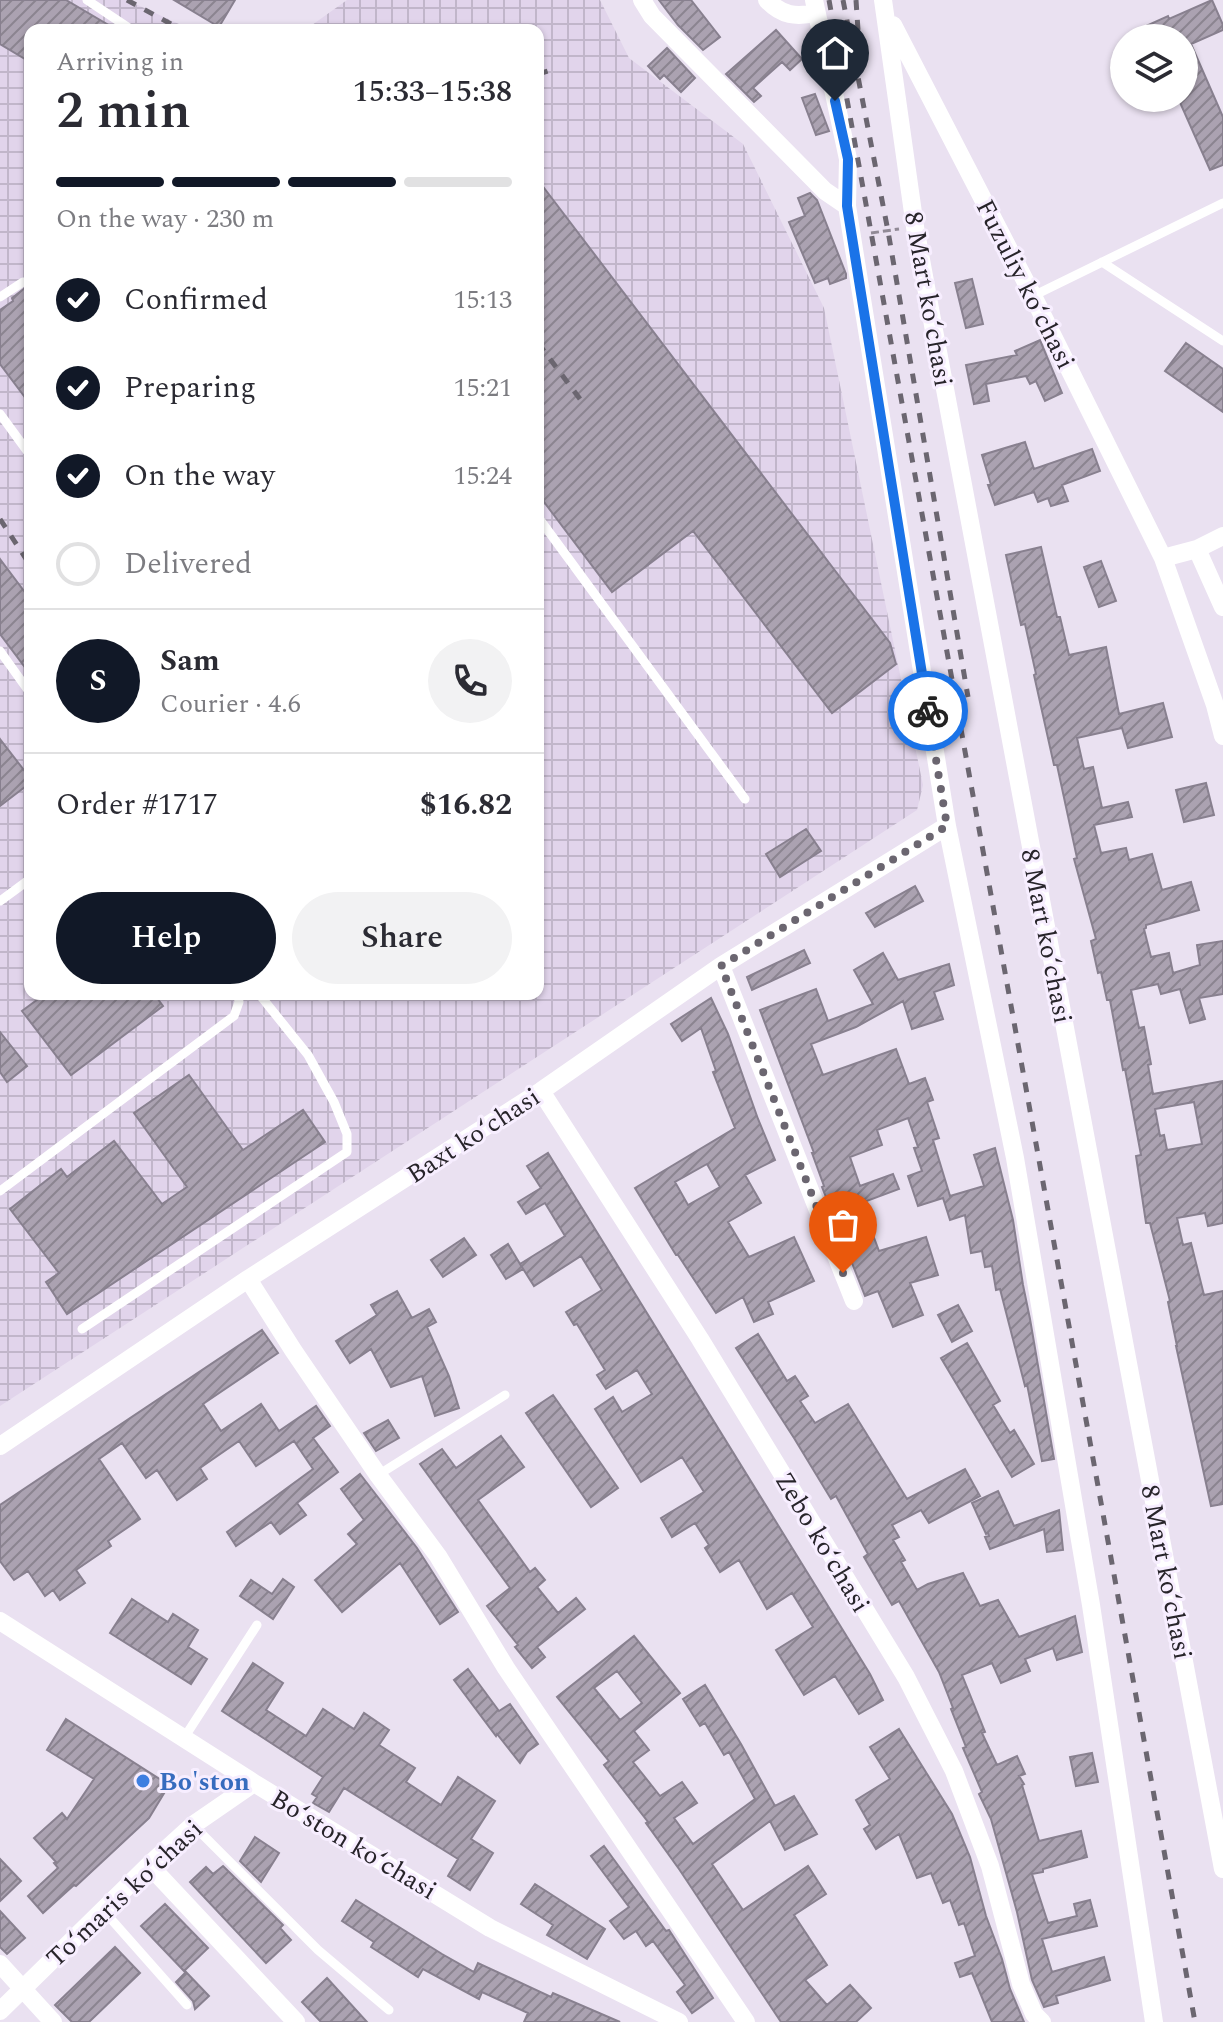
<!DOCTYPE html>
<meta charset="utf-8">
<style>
body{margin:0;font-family:Spectral,serif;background:#f2f2f3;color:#2b2b33;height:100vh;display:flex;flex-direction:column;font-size:30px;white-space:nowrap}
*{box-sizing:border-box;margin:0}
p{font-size:26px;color:#7c7c81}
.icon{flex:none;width:44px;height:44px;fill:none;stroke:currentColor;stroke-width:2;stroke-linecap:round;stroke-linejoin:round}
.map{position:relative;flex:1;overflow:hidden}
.panel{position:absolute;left:24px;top:24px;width:520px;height:976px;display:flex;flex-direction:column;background:#fff;border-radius:16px;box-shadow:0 2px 6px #0004}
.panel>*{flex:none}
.controls{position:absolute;left:1110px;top:24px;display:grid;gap:16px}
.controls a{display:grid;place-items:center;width:88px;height:88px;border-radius:50%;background:#fff;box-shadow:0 2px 6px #0004;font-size:40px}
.pin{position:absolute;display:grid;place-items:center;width:68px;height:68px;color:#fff;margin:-82px -34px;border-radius:50% 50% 50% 0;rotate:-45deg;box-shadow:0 0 8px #0007}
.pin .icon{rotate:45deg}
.courier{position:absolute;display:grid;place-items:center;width:80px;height:80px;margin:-40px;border:6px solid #1a73e8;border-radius:50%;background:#fff;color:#222;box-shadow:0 2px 10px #0007}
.headline em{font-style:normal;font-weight:600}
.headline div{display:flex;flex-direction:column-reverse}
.headline{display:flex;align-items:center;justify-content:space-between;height:136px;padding:0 32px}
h1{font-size:52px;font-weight:600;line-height:60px}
.bar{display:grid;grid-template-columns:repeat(4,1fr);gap:12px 8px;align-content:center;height:96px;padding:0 32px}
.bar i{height:10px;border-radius:6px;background:#e1e1e2}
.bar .active{background:#111827}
.bar p{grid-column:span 4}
.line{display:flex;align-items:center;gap:20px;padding:0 32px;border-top:2px solid #e1e1e2}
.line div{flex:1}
.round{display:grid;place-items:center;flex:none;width:84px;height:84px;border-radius:42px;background:#f2f2f3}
ol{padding:0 32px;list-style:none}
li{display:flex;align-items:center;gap:24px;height:88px}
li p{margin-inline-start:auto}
li .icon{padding:8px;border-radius:50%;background:#111827;color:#fff;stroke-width:4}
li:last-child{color:#7c7c81}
li i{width:44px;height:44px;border:4px solid #e1e1e2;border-radius:50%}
.button{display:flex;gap:16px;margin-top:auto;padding:16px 32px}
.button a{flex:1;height:92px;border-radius:48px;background:#111827;color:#fff;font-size:32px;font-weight:600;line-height:92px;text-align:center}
.button a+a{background:#f2f2f3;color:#2b2b33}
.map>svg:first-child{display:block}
.industrial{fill:url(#industrial-grid)}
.building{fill:url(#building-hatch);stroke:#88808f;stroke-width:2;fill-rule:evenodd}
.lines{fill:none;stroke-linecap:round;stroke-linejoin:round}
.path{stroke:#918a96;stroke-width:3;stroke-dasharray:8 4;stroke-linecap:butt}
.service{stroke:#fff;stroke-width:9}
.minor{stroke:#fff;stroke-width:18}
.rail{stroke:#6b6670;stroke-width:5;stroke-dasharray:10 10;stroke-linecap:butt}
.done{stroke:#6b6670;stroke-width:8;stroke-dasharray:0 14.4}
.route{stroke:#1a73e8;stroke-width:10}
.shop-dot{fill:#3f7fe0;stroke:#f7eeff;stroke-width:3}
.labels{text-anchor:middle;stroke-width:6;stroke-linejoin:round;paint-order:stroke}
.street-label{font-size:26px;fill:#27242a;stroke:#f7eeff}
.shop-label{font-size:26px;font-weight:bold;fill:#366cbe;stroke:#f7eeff;text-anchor:start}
</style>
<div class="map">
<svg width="1223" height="2022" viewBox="0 0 1223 2022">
<defs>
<pattern id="industrial-grid" width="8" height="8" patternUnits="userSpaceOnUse" patternTransform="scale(2)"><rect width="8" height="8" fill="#e1d4eb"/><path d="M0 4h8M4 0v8" fill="none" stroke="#c1b6ca"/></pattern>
<pattern id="building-hatch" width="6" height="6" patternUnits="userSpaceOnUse" patternTransform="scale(2)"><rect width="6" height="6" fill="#aba2b1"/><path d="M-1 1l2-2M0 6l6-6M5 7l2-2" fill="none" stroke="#8b8490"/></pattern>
</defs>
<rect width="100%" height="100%" fill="#eae1f1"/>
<path class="industrial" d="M 0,0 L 127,0 L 192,30 L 30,30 L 30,994 L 538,994 L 538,30 L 305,30 L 347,0 L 600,0 L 629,58 L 743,144 L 824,308 L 923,785 L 917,810 L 0,1406 Z"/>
<path class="building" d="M 0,0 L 66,0 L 117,30 L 30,30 L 30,62 L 0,44 Z
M 174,0 L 235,0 L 219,27 Z
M 659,0 L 691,0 L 720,37 L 703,50 L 678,25 Z
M 1212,0 L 1223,25 L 1223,30 L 1191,44 L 1223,117 L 1223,165 L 1210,170 L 1178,98 L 1184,98 L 1184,38 L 1151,38 L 1146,26 L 1168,16 L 1169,19 Z
M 776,30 L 802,59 L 790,70 L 782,62 L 753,88 L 761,96 L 754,102 L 726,74 Z
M 667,48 L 695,78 L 681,92 L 664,75 L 660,79 L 648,66 Z
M 815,94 L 829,131 L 816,135 L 802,98 Z
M 538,180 L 890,643 L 896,664 L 832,713 L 693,531 L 612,592 L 538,494 Z
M 810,193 L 817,200 L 846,274 L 846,278 L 830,284 L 828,278 L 815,283 L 789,222 L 805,216 L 798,198 Z
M 972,279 L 983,324 L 966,328 L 955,283 Z
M 30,284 L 30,404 L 0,364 L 0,310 L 13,301 L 12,298 Z
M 1040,340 L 1062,393 L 1045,401 L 1036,381 L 1030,384 L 1026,376 L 986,384 L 989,401 L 974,404 L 966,365 L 1017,355 L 1015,351 Z
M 1186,343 L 1223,369 L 1223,412 L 1165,371 Z
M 1025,442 L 1034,469 L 1092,449 L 1100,471 L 1062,485 L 1068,501 L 1051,506 L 1048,498 L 1038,502 L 1034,492 L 995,505 L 988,485 L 991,485 L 982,455 Z
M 1041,547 L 1057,617 L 1060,617 L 1069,655 L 1106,647 L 1119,714 L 1163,703 L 1172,737 L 1128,748 L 1122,728 L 1077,738 L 1084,769 L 1093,767 L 1102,808 L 1128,802 L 1132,817 L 1094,825 L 1101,853 L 1126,848 L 1129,860 L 1152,854 L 1162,890 L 1191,882 L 1199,910 L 1146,925 L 1146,928 L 1144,929 L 1151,957 L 1169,953 L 1173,973 L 1200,965 L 1197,945 L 1223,941 L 1223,994 L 1199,998 L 1205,1019 L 1190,1023 L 1180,989 L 1161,994 L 1158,984 L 1131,990 L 1139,1028 L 1144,1027 L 1151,1064 L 1148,1065 L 1153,1094 L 1223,1081 L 1223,1223 L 1208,1226 L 1205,1213 L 1177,1218 L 1183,1245 L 1191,1243 L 1204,1295 L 1223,1291 L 1223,1504 L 1211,1506 L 1176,1346 L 1177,1346 L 1168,1302 L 1170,1301 L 1150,1223 L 1146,1223 L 1136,1156 L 1141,1155 L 1125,1069 L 1123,1070 L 1110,1000 L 1107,1000 L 1101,972 L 1098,973 L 1091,941 L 1096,939 L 1074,859 L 1077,858 L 1057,765 L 1054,765 L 1034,675 L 1036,674 L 1025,624 L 1021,625 L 1006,555 ZM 1194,1102 L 1202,1144 L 1167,1150 L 1164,1135 L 1160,1136 L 1155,1109 Z
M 0,559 L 30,599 L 30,674 L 0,634 Z
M 1101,561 L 1116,601 L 1099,607 L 1084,567 Z
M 0,739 L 30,778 L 30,783 L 0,806 Z
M 1206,783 L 1214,815 L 1184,822 L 1176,790 Z
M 806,829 L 821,851 L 780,877 L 766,854 Z
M 915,886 L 923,901 L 875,927 L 866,913 Z
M 804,950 L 810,963 L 752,990 L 747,977 Z
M 883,953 L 898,980 L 949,964 L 954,985 L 934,992 L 943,1019 L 912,1029 L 903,1001 L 856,1027 L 811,1044 L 823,1075 L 896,1049 L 909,1084 L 925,1078 L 933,1100 L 927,1102 L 939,1138 L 933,1140 L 950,1196 L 984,1186 L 974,1155 L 995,1148 L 1013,1220 L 1023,1285 L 1030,1319 L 1054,1459 L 1042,1461 L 1027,1384 L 1025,1386 L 1000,1289 L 996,1290 L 992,1266 L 985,1267 L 982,1251 L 971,1253 L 965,1215 L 950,1220 L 943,1198 L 918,1206 L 908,1176 L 922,1171 L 914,1148 L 918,1147 L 908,1118 L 877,1130 L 882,1145 L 850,1157 L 860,1186 L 893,1174 L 899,1189 L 861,1203 L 879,1251 L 926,1237 L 938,1275 L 910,1283 L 923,1315 L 893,1327 L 878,1291 L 865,1296 L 822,1187 L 824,1186 L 812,1153 L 814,1153 L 760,1010 L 816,989 L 828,1021 L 873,1004 L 854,970 Z
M 45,994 L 154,994 L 163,1006 L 71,1075 L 22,1011 Z
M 711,998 L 728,1034 L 758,1119 L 775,1160 L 745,1175 L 761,1203 L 728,1222 L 749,1257 L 794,1237 L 814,1281 L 768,1302 L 773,1314 L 754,1322 L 743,1297 L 716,1313 L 678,1255 L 676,1255 L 635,1188 L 735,1128 L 713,1072 L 716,1071 L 701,1028 L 682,1041 L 671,1024 ZM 707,1164 L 720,1187 L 688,1205 L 675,1182 Z
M 0,1032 L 27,1066 L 7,1082 L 0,1072 Z
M 189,1075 L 243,1150 L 303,1110 L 325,1142 L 67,1314 L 46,1282 L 59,1273 L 10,1209 L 61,1169 L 67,1177 L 114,1141 L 162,1204 L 187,1187 L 134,1113 Z
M 548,1153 L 870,1674 L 883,1700 L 859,1714 L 835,1676 L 804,1695 L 776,1650 L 813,1627 L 792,1593 L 767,1609 L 739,1560 L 720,1572 L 705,1548 L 709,1545 L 695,1523 L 672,1537 L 661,1518 L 704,1492 L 682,1457 L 641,1482 L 595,1409 L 613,1397 L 622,1412 L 652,1394 L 637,1370 L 606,1389 L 597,1375 L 605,1370 L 577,1324 L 574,1325 L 566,1312 L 602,1290 L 581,1256 L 534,1286 L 520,1264 L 565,1236 L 545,1203 L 526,1214 L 518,1202 L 541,1188 L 527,1166 Z
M 464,1238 L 476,1255 L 443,1277 L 431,1260 Z
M 508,1244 L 523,1269 L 506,1279 L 491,1255 Z
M 397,1291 L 412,1318 L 429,1309 L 436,1322 L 427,1327 L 449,1376 L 459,1408 L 435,1416 L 422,1376 L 391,1387 L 371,1349 L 350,1363 L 336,1341 L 377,1315 L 371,1305 Z
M 958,1305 L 972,1331 L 952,1342 L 938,1315 Z
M 262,1330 L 278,1353 L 203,1404 L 221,1431 L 261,1404 L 279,1431 L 316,1406 L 330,1426 L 313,1438 L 338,1472 L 297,1503 L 306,1515 L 280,1534 L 271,1522 L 236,1546 L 227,1532 L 313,1469 L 294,1441 L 256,1466 L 239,1441 L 200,1468 L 207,1479 L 177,1500 L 157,1470 L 146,1478 L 122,1443 L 99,1459 L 140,1519 L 108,1541 L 111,1546 L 76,1570 L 85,1583 L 60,1600 L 53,1590 L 45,1596 L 28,1571 L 14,1580 L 0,1561 L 0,1505 Z
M 758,1334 L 787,1381 L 795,1376 L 808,1396 L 800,1401 L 815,1423 L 848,1404 L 907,1499 L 965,1469 L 980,1496 L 929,1523 L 921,1510 L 892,1525 L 899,1537 L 893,1540 L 905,1560 L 901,1562 L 917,1590 L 928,1584 L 963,1573 L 980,1606 L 998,1600 L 1019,1637 L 1075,1616 L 1082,1652 L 1057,1660 L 1053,1648 L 1025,1659 L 1030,1671 L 1001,1683 L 992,1663 L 962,1675 L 985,1732 L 982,1733 L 997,1765 L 1017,1756 L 1025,1774 L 1019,1776 L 1024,1784 L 1022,1785 L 1039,1841 L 1081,1831 L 1087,1857 L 1043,1869 L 1043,1872 L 1032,1874 L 1048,1923 L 1077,1916 L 1074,1904 L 1090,1900 L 1097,1926 L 1042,1939 L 1052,1972 L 1104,1957 L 1110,1980 L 1056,1996 L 1058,2003 L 1044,2007 L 1032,1980 L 1017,1912 L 991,1819 L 979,1794 L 982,1792 L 963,1748 L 966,1747 L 951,1709 L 953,1708 L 939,1672 L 899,1601 L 892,1605 L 864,1557 L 868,1554 L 836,1496 L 831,1499 L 794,1438 L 736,1348 Z
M 967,1343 L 1000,1401 L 993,1405 L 1010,1433 L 1014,1430 L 1034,1464 L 1012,1477 L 941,1358 Z
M 553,1395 L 618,1488 L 591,1507 L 526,1413 Z
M 388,1420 L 399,1438 L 376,1451 L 364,1433 Z
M 501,1436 L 524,1467 L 478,1500 L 530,1572 L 535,1568 L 545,1580 L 537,1587 L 558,1613 L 576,1598 L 585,1609 L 537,1647 L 545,1657 L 532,1668 L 515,1647 L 518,1645 L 487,1606 L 510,1588 L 420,1464 L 442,1449 L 456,1468 Z
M 360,1474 L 417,1548 L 458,1612 L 440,1624 L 400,1563 L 342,1612 L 315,1580 L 357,1544 L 348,1534 L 364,1520 L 341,1489 Z
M 998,1491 L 1014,1526 L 1059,1510 L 1063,1550 L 1047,1552 L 1044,1529 L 990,1549 L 985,1537 L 989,1536 L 988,1533 L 986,1534 L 972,1503 Z
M 283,1579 L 294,1587 L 273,1619 L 240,1596 L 251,1580 L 272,1594 Z
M 132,1599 L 168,1622 L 173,1614 L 198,1630 L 188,1647 L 207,1659 L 191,1684 L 110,1633 Z
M 634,1636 L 680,1693 L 634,1731 L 649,1750 L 633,1762 L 660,1796 L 682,1782 L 697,1803 L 674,1818 L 693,1844 L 755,1799 L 729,1752 L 724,1755 L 705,1723 L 700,1726 L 683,1699 L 705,1685 L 741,1744 L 775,1806 L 794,1796 L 817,1834 L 785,1850 L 770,1821 L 712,1864 L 743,1910 L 808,1866 L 826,1894 L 794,1915 L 827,1965 L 805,1980 L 827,2005 L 850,1985 L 871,2008 L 856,2022 L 781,2022 L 679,1869 L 646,1823 L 648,1822 L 604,1765 L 609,1761 L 557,1697 ZM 617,1671 L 642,1703 L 620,1720 L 594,1688 Z
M 253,1663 L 283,1683 L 266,1710 L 306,1736 L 323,1709 L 354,1729 L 364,1713 L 389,1730 L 379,1745 L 415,1768 L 406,1782 L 441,1805 L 458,1777 L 495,1801 L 471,1839 L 493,1853 L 470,1890 L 448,1876 L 458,1859 L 344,1788 L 329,1812 L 313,1803 L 317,1797 L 312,1794 L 323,1777 L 222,1711 Z
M 468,1669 L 499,1711 L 510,1704 L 538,1744 L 527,1752 L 520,1763 L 497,1734 L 496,1736 L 454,1680 Z
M 66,1719 L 169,1785 L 149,1818 L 76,1886 L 74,1885 L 43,1913 L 28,1896 L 58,1868 L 54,1863 L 56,1862 L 34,1838 L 62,1813 L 67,1819 L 94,1779 L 47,1750 Z
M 899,1729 L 952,1814 L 970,1857 L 986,1916 L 1002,1959 L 1010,1989 L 1024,2022 L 992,2022 L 972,1973 L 960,1977 L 955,1963 L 975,1956 L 964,1923 L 959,1925 L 950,1900 L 943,1903 L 931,1873 L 917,1878 L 899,1834 L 876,1849 L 864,1829 L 870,1825 L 856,1800 L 890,1779 L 870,1747 Z
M 1092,1753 L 1098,1782 L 1076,1786 L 1070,1757 Z
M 255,1837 L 279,1853 L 261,1882 L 240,1861 Z
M 604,1846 L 666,1931 L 669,1930 L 713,1998 L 692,2013 L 677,1992 L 685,1985 L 653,1941 L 646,1946 L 636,1931 L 624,1939 L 610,1921 L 629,1907 L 591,1856 Z
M 0,1859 L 21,1881 L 0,1901 Z
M 223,1866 L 283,1925 L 280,1928 L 291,1940 L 266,1963 L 190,1882 L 206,1867 L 213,1874 Z
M 535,1884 L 605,1929 L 587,1959 L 547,1935 L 553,1925 L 521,1904 Z
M 356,1900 L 442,1954 L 474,1972 L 478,1963 L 551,1997 L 553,1993 L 620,2022 L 524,2022 L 528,2013 L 482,1992 L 479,1999 L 423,1969 L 418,1977 L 371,1947 L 374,1942 L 342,1921 Z
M 165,1904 L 208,1948 L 184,1971 L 141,1926 Z
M 0,1911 L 25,1938 L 7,1954 L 0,1947 Z
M 115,1947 L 140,1973 L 89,2022 L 72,2022 L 55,2005 Z
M 186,1972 L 209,1996 L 195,2009 L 193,2001 L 176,1982 Z
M 327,1978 L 367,2022 L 321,2022 L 302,2002 Z"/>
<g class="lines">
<path class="path" d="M 871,233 L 899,229"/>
<path class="service" d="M 87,0 L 132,30
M 1102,262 L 1223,341
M 1033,296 L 1223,203
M 0,297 L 23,282
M 0,414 L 30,455
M 538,517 L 745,799
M 0,651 L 30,693
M 0,901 L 30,879
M 0,1191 L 234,1016 L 239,1002 L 238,994
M 82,1329 L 347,1152 L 347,1134 L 334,1102 L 308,1055 L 259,994
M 378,1475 L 505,1395
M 184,1738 L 257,1625
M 193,1825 L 318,1950 L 389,2010
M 103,1910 L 187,2005"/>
<path class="minor" d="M 642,0 L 652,16 L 825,191 L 847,206
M 767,0 C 782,16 796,17 816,13
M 814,0 L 848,159 L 847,206 L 947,826 L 1015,1158 L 1091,1605 L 1154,2022
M 883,0 L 915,227 L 933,325 L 1223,1869
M 893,25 L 1033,296 L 1163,558 L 1215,705 L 1223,736
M 1197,549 L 1223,607
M 1163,558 L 1197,549 L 1223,536
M 721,966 L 854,1301
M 541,1091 L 700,1339 L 906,1677 L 954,1771 L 990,1866 L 1021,1984 L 1034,2014 L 1042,2022
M 248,1279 L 293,1350 L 378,1475 L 438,1556 L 506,1668 L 746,2022
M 0,1446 L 248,1279 L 541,1091 L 721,966 L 947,826
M 0,1621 L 254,1783 L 490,1928 L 679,2022
M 149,1865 L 296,2022
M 0,1964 L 53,2022
M 0,2011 L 149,1865 L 193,1825 L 254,1783"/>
<path class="rail" d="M 127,0 L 182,30
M 829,0 L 1195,2022
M 843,0 L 888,231 L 968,697
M 856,0 L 858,30
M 538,74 L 548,71
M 538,343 L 580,399
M 0,519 L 30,565"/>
</g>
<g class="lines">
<path class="done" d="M 843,1273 L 721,966 L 947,826 L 928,711"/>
<path class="route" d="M 835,101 L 848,159 L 847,206 L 928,711"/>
</g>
<circle class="shop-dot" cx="143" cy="1781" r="8"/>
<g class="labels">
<g class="street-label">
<text transform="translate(1026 284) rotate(63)" y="9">Fuzuliy koʻchasi</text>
<text transform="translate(929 299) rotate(80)" y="9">8 Mart koʻchasi</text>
<text transform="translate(1047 936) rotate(79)" y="9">8 Mart koʻchasi</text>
<text transform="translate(473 1135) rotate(-33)" y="9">Baxt koʻchasi</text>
<text transform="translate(823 1542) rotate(59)" y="9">Zebo koʻchasi</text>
<text transform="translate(1167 1572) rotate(79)" y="9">8 Mart koʻchasi</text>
<text transform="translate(354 1844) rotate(31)" y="9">Boʻston koʻchasi</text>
<text transform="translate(124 1893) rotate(-43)" y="9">Toʻmaris koʻchasi</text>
</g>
<g class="shop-label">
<text x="159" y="1790">Bo'ston</text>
</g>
</g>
</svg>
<div class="controls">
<a><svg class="icon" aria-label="layers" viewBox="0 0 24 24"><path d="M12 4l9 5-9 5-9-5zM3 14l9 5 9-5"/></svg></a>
</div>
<div class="pin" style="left:843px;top:1273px;background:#ea580c"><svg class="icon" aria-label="bag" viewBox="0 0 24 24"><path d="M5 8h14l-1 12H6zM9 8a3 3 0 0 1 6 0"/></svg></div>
<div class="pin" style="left:835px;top:101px;background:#1f2937"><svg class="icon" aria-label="home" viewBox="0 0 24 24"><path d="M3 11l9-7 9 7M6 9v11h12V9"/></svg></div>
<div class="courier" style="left:928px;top:711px"><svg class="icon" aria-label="bike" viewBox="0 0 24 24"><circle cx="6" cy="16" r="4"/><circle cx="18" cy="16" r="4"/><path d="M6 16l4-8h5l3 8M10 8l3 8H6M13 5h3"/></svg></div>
<section class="panel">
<div class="headline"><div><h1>2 min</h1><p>Arriving in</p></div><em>15:33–15:38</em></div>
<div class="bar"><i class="active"></i><i class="active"></i><i class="active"></i><i></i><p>On the way · 230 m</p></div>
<ol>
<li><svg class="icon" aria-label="check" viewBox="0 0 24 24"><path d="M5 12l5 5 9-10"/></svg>Confirmed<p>15:13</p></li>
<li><svg class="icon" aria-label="check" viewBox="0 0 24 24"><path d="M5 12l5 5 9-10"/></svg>Preparing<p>15:21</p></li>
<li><svg class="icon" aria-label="check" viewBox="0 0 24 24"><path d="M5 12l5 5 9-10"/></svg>On the way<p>15:24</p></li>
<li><i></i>Delivered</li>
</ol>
<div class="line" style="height:144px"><b class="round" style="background:#111827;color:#fff">S</b><div><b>Sam</b><p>Courier · 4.6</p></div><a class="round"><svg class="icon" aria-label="phone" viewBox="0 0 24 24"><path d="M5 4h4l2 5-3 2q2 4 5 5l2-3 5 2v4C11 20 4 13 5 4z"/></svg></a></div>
<div class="line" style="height:104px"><div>Order #1717</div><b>$16.82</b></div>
<div class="button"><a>Help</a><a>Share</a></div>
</section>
</div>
